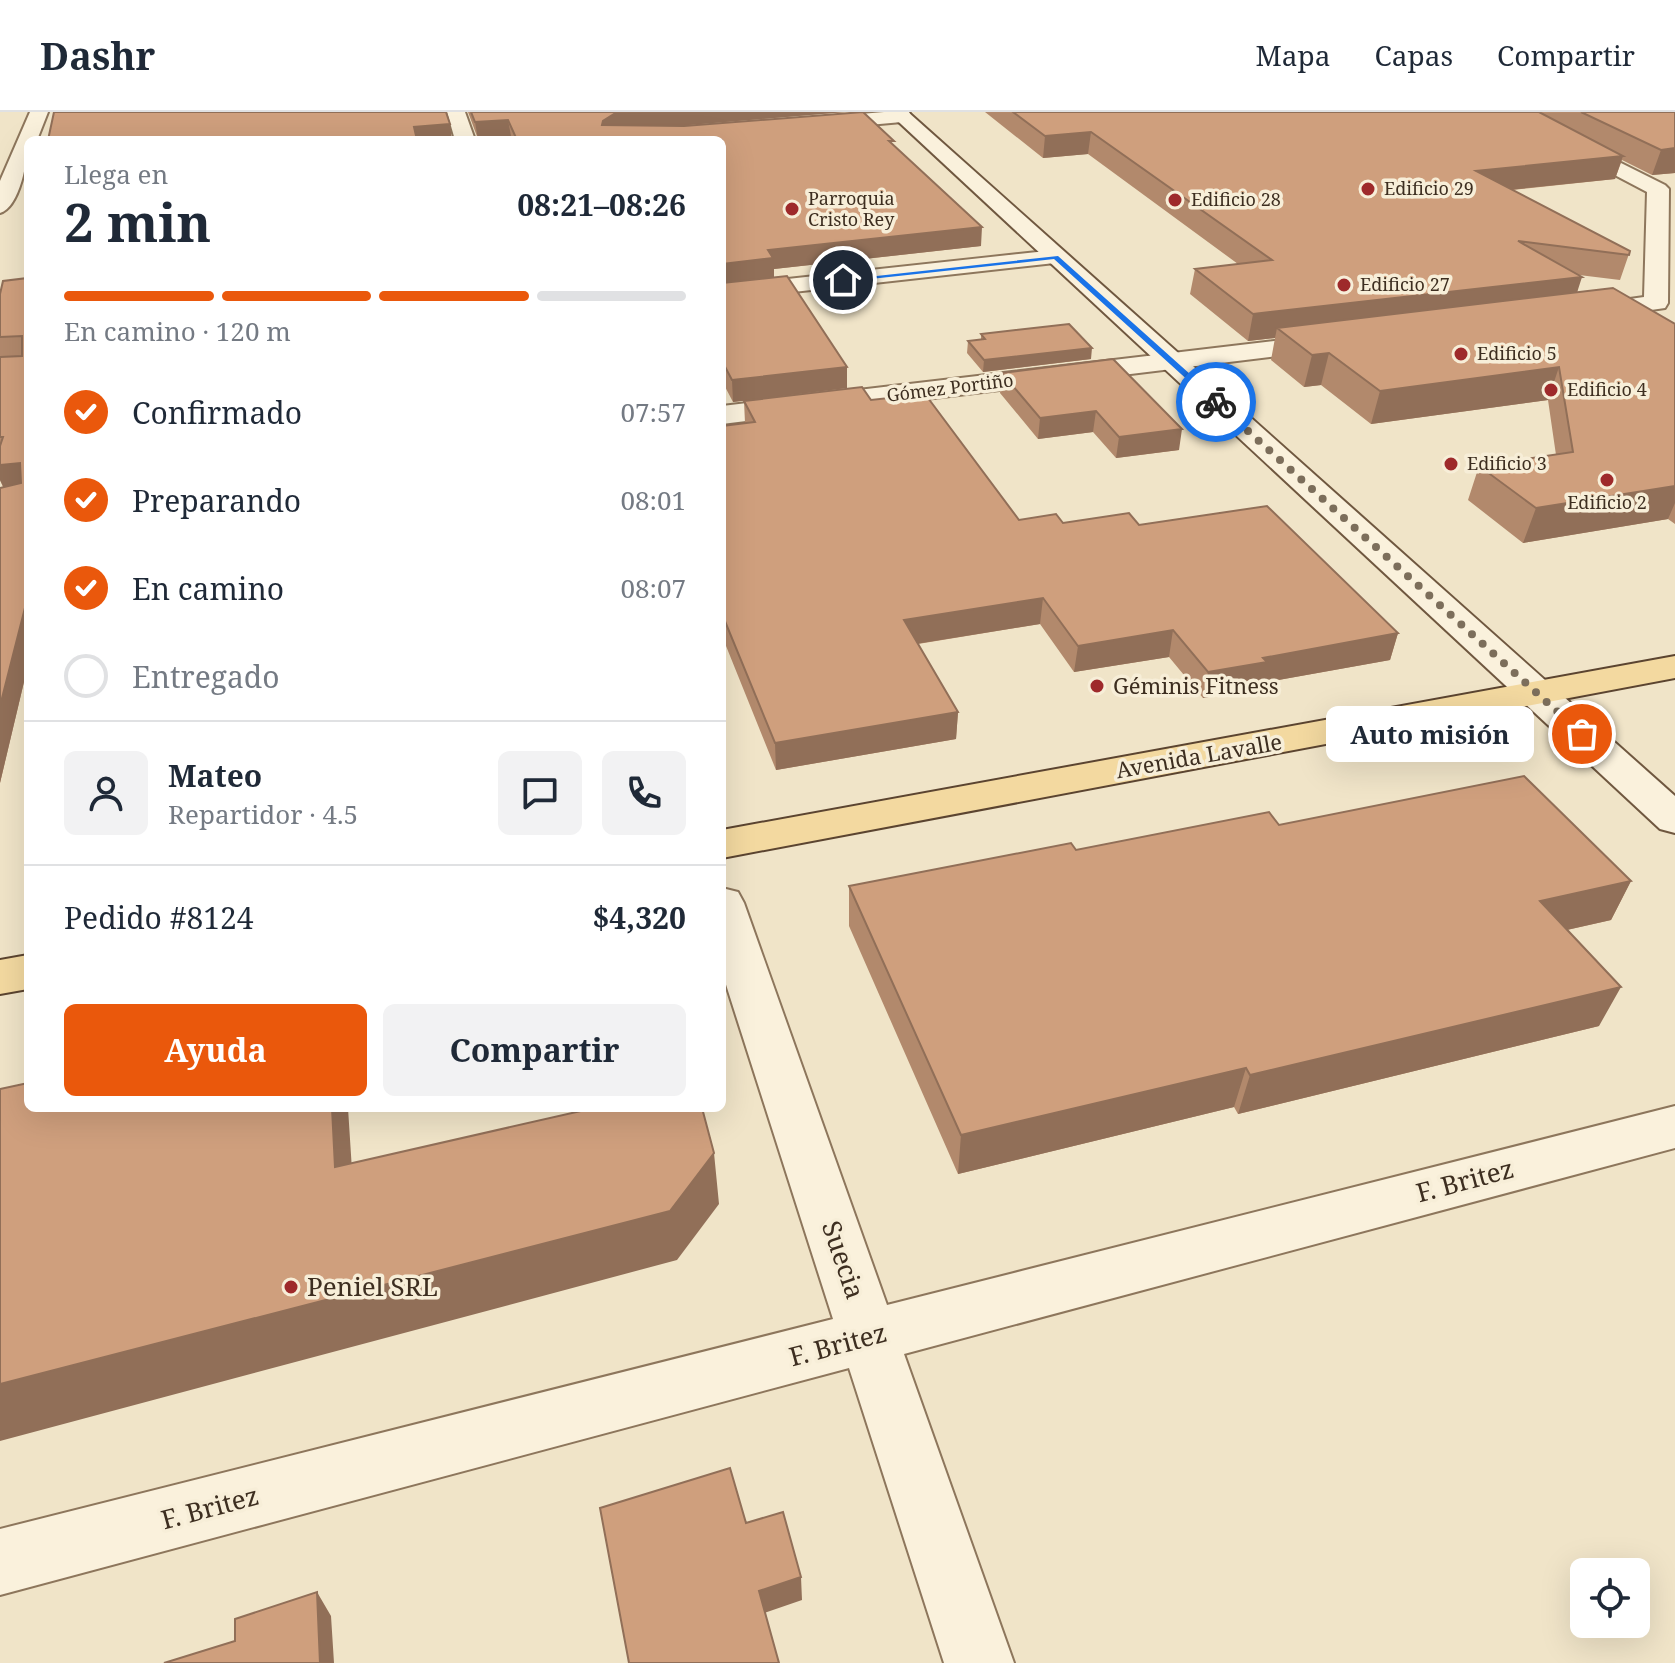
<!DOCTYPE html>
<html lang="es">
<meta charset="utf-8">
<style>
body{margin:0;font-family:"Noto Serif",serif;background:#f2f2f3;color:#1f2937;height:100vh;display:flex;flex-direction:column;font-size:30px;white-space:nowrap}
*{box-sizing:border-box;margin:0}
p{font-size:26px;color:#747a83}
.icon{flex:none;width:44px;height:44px;fill:none;stroke:currentColor;stroke-width:2;stroke-linecap:round;stroke-linejoin:round}
.map{position:relative;flex:1;overflow:hidden}
.drawer{position:absolute;left:24px;top:24px;width:702px;height:976px;display:flex;flex-direction:column;background:#fff;border-radius:12px;box-shadow:0 8px 32px #0002}
.drawer>*{flex:none}
.buttons{position:absolute;left:1570px;top:1446px;display:grid;gap:16px}
.buttons a{display:grid;place-items:center;width:80px;height:80px;border-radius:12px;background:#fff;box-shadow:0 8px 32px #0002;font-size:40px}
.pin{position:absolute;display:grid;place-items:center;width:68px;height:68px;color:#fff;margin:-34px;border:4px solid #fff;border-radius:50%;box-shadow:0 2px 8px #0007}
.courier{position:absolute;display:grid;place-items:center;width:80px;height:80px;margin:-40px;border:6px solid #1a73e8;border-radius:50%;background:#fff;color:#222;box-shadow:0 2px 10px #0007}
.bubble{position:absolute;height:56px;border-radius:12px;background:#fff;box-shadow:0 8px 32px #0002;font-size:26px;font-weight:700;line-height:56px;text-align:center}
.overview em{font-style:normal;font-weight:700}
.overview div{display:flex;flex-direction:column-reverse}
.overview{display:flex;align-items:center;justify-content:space-between;height:136px;padding:0 40px}
h1{font-size:52px;font-weight:700;line-height:60px}
.bar{display:grid;grid-template-columns:repeat(4,1fr);gap:12px 8px;align-content:center;height:96px;padding:0 40px}
.bar i{height:10px;border-radius:6px;background:#e0e1e3}
.bar .current{background:#ea580c}
.bar p{grid-column:span 4}
.line{display:flex;align-items:center;gap:20px;padding:0 40px;border-top:2px solid #e0e1e3}
.line div{flex:1}
.round{display:grid;place-items:center;flex:none;width:84px;height:84px;border-radius:12px;background:#f2f2f3}
ol{padding:0 40px;list-style:none}
li{display:flex;align-items:center;gap:24px;height:88px}
li p{margin-inline-start:auto}
li .icon{padding:8px;border-radius:50%;background:#ea580c;color:#fff;stroke-width:4}
li:last-child{color:#747a83}
li i{width:44px;height:44px;border:4px solid #e0e1e3;border-radius:50%}
.button{display:flex;gap:16px;margin-top:auto;padding:16px 40px}
.button a{flex:1;height:92px;border-radius:12px;background:#ea580c;color:#fff;font-size:32px;font-weight:700;line-height:92px;text-align:center}
.button a+a{background:#f2f2f3;color:#1f2937}
header{display:flex;align-items:center;gap:48px;box-sizing:border-box;height:112px;padding:0 40px;background:#fff;border-bottom:2px solid #e0e1e3}
header strong{font-size:38px}
nav{display:flex;gap:44px;margin-inline-start:auto;font-size:28px}
.map>svg:first-child{display:block}
.lines{fill:none;stroke-linecap:round;stroke-linejoin:round}
.street-casing{stroke:#8d765c;stroke-width:4}
.secondary-casing{stroke:#6f573f;stroke-width:4}
.primary-casing{stroke:#5b4430;stroke-width:4}
.street{fill:#faf1dc;fill-rule:evenodd}
.secondary{fill:#faf1dc;fill-rule:evenodd}
.primary{fill:#f3d9a0;fill-rule:evenodd}
.wall{fill:#b2896c}
.shaded-wall{fill:#916f58}
.building{fill:#cf9f7d;stroke:#916f58;stroke-width:2}
.route{fill:#1a73e8}
.done{stroke:#7c6e5b;stroke-width:8;stroke-dasharray:0 14.4}
.poi-dot{fill:#9e2a2b;stroke:#f7eed8;stroke-width:3}
.labels{text-anchor:middle;stroke-width:7;stroke-linejoin:round;paint-order:stroke}
.far-poi-label{font-size:18px;fill:#3d2e20;stroke:#f7eed8;text-anchor:start}
.far-street-label{font-size:18px;fill:#3d2e20;stroke:#f7eed8}
.poi-label{font-size:22px;fill:#3d2e20;stroke:#f7eed8;text-anchor:start}
.street-label{font-size:22px;fill:#3d2e20;stroke:#f7eed8}
.near-street-label{font-size:26px;fill:#3d2e20;stroke:#f7eed8}
.near-poi-label{font-size:26px;fill:#3d2e20;stroke:#f7eed8;text-anchor:start}
</style>
<header>
<strong>Dashr</strong>
<nav><a>Mapa</a><a>Capas</a><a>Compartir</a></nav>
</header>
<div class="map">
<svg width="1675" height="1551" viewBox="0 0 1675 1551">
<rect width="100%" height="100%" fill="#f0e4c8"/>
<g class="lines">
<g class="street-casing">
<path id="street" d="M 30,0 L 48,0 L 37,28 L 28,28 C 28,47 20,95 0,101 L 0,69 Z
M 447,0 L 465,0 L 475,28 L 455,28 Z
M 884,0 L 909,0 L 911,4 L 902,10 L 813,18 L 804,12 L 813,6 Z
M 1495,0 L 1519,0 L 1665,73 L 1669,77 L 1668,191 L 1665,196 L 1581,208 L 1572,205 L 1568,200 L 1572,195 L 1644,185 L 1647,80 Z
M 1056,138 L 1064,140 L 1068,145 L 1064,150 L 722,188 L 722,174 Z
M 1334,222 L 1343,224 L 1347,230 L 1343,236 L 722,312 L 722,294 Z
M 722,776 L 738,780 L 744,791 L 887,1193 L 1675,994 L 1675,1036 L 904,1242 L 1014,1551 L 944,1551 L 849,1256 L 0,1483 L 0,1417 L 833,1207 L 722,860 Z"/>
</g>
<g class="secondary-casing">
<path id="secondary" d="M 888,0 L 908,0 L 1675,684 L 1675,721 L 1660,717 Z"/>
</g>
<g class="primary-casing">
<path id="primary" d="M 1675,544 L 1675,566 L 722,746 L 722,718 Z
M 28,843 L 28,877 L 0,882 L 0,848 Z"/>
</g>
<use href="#street" class="street"/>
<use href="#secondary" class="secondary"/>
<use href="#primary" class="primary"/>
</g>
<path class="wall" d="M 468,0 L 845,0 L 678,14 L 894,33 L 981,134 L 774,157 L 774,165 L 847,255 L 847,276 L 733,290 L 722,269 L 722,28 L 512,28 L 511,24 L 478,27 Z
M 985,0 L 1675,0 L 1675,61 L 1652,63 L 1622,48 L 1615,67 L 1512,78 L 1630,139 L 1620,168 L 1579,163 L 1577,181 L 1675,212 L 1675,412 L 1668,407 L 1523,431 L 1468,388 L 1479,354 L 1556,343 L 1548,288 L 1371,312 L 1321,273 L 1304,275 L 1271,248 L 1275,226 L 1248,229 L 1190,182 L 1195,157 L 1238,152 L 1088,42 L 1043,46 Z
M 28,166 L 28,553 L 0,671 L 0,376 L 3,375 L 0,368 L 0,182 Z
M 981,222 L 1091,247 L 983,260 L 967,241 L 968,229 L 981,228 Z
M 1113,247 L 1179,338 L 1116,346 L 1093,320 L 1038,327 L 1000,281 L 1002,261 Z
M 871,288 L 1019,408 L 1063,411 L 1139,413 L 1398,521 L 1390,548 L 1261,571 L 1260,576 L 1203,586 L 1169,545 L 1074,560 L 1040,512 L 918,532 L 958,600 L 956,627 L 776,658 L 722,524 L 722,314 L 745,311 L 744,289 Z
M 1076,738 L 1631,769 L 1611,808 L 1567,818 L 1599,914 L 1238,1002 L 1234,995 L 958,1062 L 849,814 L 849,774 Z"/>
<path class="shaded-wall" d="M 642,0 L 845,0 L 616,19 L 602,13 L 603,9 L 614,2 Z
M 508,8 L 511,24 L 478,27 L 475,10 Z
M 450,12 L 452,28 L 417,28 L 414,15 Z
M 1091,20 L 1088,42 L 1043,46 L 1045,24 Z
M 1675,36 L 1675,61 L 1652,63 L 1661,38 Z
M 1623,44 L 1615,67 L 1469,82 L 1476,59 Z
M 982,115 L 981,134 L 774,157 L 774,165 L 722,172 L 722,152 L 768,138 Z
M 1582,165 L 1574,190 L 1277,216 L 1275,226 L 1248,229 L 1253,202 Z
M 1092,236 L 1091,247 L 983,260 L 984,248 Z
M 1329,241 L 1321,273 L 1304,275 L 1312,243 Z
M 847,255 L 847,276 L 733,290 L 732,268 Z
M 1559,255 L 1548,288 L 1371,312 L 1380,279 Z
M 1096,299 L 1093,320 L 1038,327 L 1040,306 Z
M 1182,317 L 1179,338 L 1116,346 L 1119,325 Z
M 20,351 L 28,369 L 4,376 L 0,368 L 0,353 Z
M 1675,374 L 1675,391 L 1668,407 L 1523,431 L 1536,396 Z
M 28,484 L 28,553 L 0,671 L 0,594 Z
M 1043,486 L 1040,512 L 903,534 L 904,508 Z
M 1173,518 L 1169,545 L 1074,560 L 1078,534 Z
M 1398,521 L 1390,548 L 1261,571 L 1260,576 L 1203,586 L 1208,560 L 1263,546 Z
M 958,600 L 956,627 L 776,658 L 775,631 Z
M 1631,769 L 1611,808 L 1522,828 L 1540,789 Z
M 1621,875 L 1599,914 L 1238,1002 L 1250,963 Z
M 1246,956 L 1234,995 L 958,1062 L 961,1023 Z
M 332,996 L 348,996 L 355,1105 L 335,1055 Z
M 714,1041 L 719,1092 L 677,1148 L 0,1329 L 0,1272 Z
M 801,1465 L 802,1488 L 761,1502 L 759,1479 Z
M 317,1480 L 331,1504 L 334,1551 L 320,1551 Z"/>
<path class="building" d="M 54,0 L 446,0 L 450,12 L 414,15 L 417,28 L 48,28 Z
M 471,0 L 642,0 L 614,2 L 603,9 L 602,13 L 684,14 L 863,0 L 894,29 L 889,29 L 982,115 L 768,138 L 773,146 L 722,152 L 722,28 L 517,28 L 508,8 L 475,10 Z
M 1013,0 L 1539,0 L 1623,44 L 1476,59 L 1630,139 L 1629,143 L 1518,129 L 1582,165 L 1253,202 L 1195,157 L 1272,148 L 1091,20 L 1045,24 Z
M 1581,0 L 1675,0 L 1675,36 L 1661,38 Z
M 787,164 L 847,255 L 732,268 L 722,249 L 722,171 Z
M 28,166 L 28,484 L 0,594 L 0,376 L 21,371 L 20,351 L 0,353 L 0,334 L 3,325 L 0,325 L 0,245 L 22,244 L 22,224 L 0,225 L 0,182 L 3,169 Z
M 1613,176 L 1675,212 L 1675,374 L 1536,396 L 1479,354 L 1573,340 L 1559,255 L 1380,279 L 1329,241 L 1312,243 L 1277,216 Z
M 1069,212 L 1092,236 L 984,248 L 968,229 L 985,227 L 981,222 Z
M 1113,247 L 1182,317 L 1119,325 L 1096,299 L 1040,306 L 1002,261 Z
M 862,275 L 871,288 L 925,282 L 1019,408 L 1056,402 L 1063,411 L 1129,401 L 1139,413 L 1267,394 L 1398,521 L 1263,546 L 1267,550 L 1208,560 L 1173,518 L 1078,534 L 1043,486 L 904,508 L 958,600 L 775,631 L 722,502 L 722,314 L 755,310 L 744,289 Z
M 1524,664 L 1631,769 L 1540,789 L 1621,875 L 1250,963 L 1246,956 L 961,1023 L 849,774 L 1071,731 L 1076,738 L 1269,700 L 1279,713 Z
M 28,971 L 28,996 L 332,996 L 335,1055 L 594,996 L 702,996 L 714,1041 L 670,1099 L 0,1272 L 0,977 Z
M 730,1356 L 746,1411 L 783,1400 L 801,1465 L 759,1479 L 779,1551 L 629,1551 L 600,1396 Z
M 317,1480 L 320,1551 L 164,1551 L 235,1529 L 235,1507 Z"/>
<path class="route" d="M 1058,144 L 1219,288 L 1219,291 L 1213,291 L 1054,147 L 843,170 L 840,168 Z"/>
<g class="lines">
<path class="done" d="M 1216,290 L 1582,622"/>
</g>
<g class="poi-dot">
<circle cx="1368" cy="77" r="8"/>
<circle cx="1175" cy="88" r="8"/>
<circle cx="792" cy="97" r="8"/>
<circle cx="1344" cy="173" r="8"/>
<circle cx="1461" cy="242" r="8"/>
<circle cx="1551" cy="278" r="8"/>
<circle cx="1451" cy="352" r="8"/>
<circle cx="1607" cy="368" r="8"/>
<circle cx="1097" cy="574" r="8"/>
<circle cx="291" cy="1175" r="8"/>
</g>
<g class="labels">
<g class="far-poi-label">
<text x="1384" y="83">Edificio 29</text>
<text x="808" y="93">Parroquia<tspan x="808" dy="21">Cristo Rey</tspan></text>
<text x="1191" y="94">Edificio 28</text>
<text x="1360" y="179">Edificio 27</text>
<text x="1477" y="248">Edificio 5</text>
<text x="1567" y="284">Edificio 4</text>
<text x="1467" y="358">Edificio 3</text>
<text x="1607" y="397" text-anchor="middle">Edificio 2</text>
</g>
<g class="far-street-label">
<text transform="translate(950 276) rotate(-7)" y="6">Gómez Portiño</text>
</g>
<g class="poi-label">
<text x="1113" y="582">Géminis Fitness</text>
</g>
<g class="street-label">
<text transform="translate(1199 644) rotate(-10)" y="8">Avenida Lavalle</text>
</g>
<g class="near-street-label">
<text transform="translate(1465 1069) rotate(-15)" y="9">F. Britez</text>
<text transform="translate(843 1148) rotate(71)" y="9">Suecia</text>
<text transform="translate(838 1233) rotate(-15)" y="9">F. Britez</text>
<text transform="translate(210 1396) rotate(-15)" y="9">F. Britez</text>
</g>
<g class="near-poi-label">
<text x="307" y="1184">Peniel SRL</text>
</g>
</g>
</svg>
<div class="buttons">
<a><svg class="icon" aria-label="locate" viewBox="0 0 24 24"><circle cx="12" cy="12" r="6"/><path d="M12 2v4M12 18v4M2 12h4M18 12h4"/></svg></a>
</div>
<div class="pin" style="left:1582px;top:622px;background:#ea580c"><svg class="icon" aria-label="bag" viewBox="0 0 24 24"><path d="M5 8h14l-1 12H6zM9 8a3 3 0 0 1 6 0"/></svg></div>
<div class="pin" style="left:843px;top:168px;background:#1f2937"><svg class="icon" aria-label="home" viewBox="0 0 24 24"><path d="M3 11l9-7 9 7M6 9v11h12V9"/></svg></div>
<div class="courier" style="left:1216px;top:290px"><svg class="icon" aria-label="bike" viewBox="0 0 24 24"><circle cx="6" cy="16" r="4"/><circle cx="18" cy="16" r="4"/><path d="M6 16l4-8h5l3 8M10 8l3 8H6M13 5h3"/></svg></div>
<div class="bubble" style="left:1326px;top:594px;width:208px">Auto misión</div>
<section class="drawer">
<div class="overview"><div><h1>2 min</h1><p>Llega en</p></div><em>08:21–08:26</em></div>
<div class="bar"><i class="current"></i><i class="current"></i><i class="current"></i><i></i><p>En camino · 120 m</p></div>
<ol>
<li><svg class="icon" aria-label="check" viewBox="0 0 24 24"><path d="M5 12l5 5 9-10"/></svg>Confirmado<p>07:57</p></li>
<li><svg class="icon" aria-label="check" viewBox="0 0 24 24"><path d="M5 12l5 5 9-10"/></svg>Preparando<p>08:01</p></li>
<li><svg class="icon" aria-label="check" viewBox="0 0 24 24"><path d="M5 12l5 5 9-10"/></svg>En camino<p>08:07</p></li>
<li><i></i>Entregado</li>
</ol>
<div class="line" style="height:144px"><a class="round"><svg class="icon" aria-label="person" viewBox="0 0 24 24"><circle cx="12" cy="8" r="4"/><path d="M4 21q1-7 8-7t8 7"/></svg></a><div><b>Mateo</b><p>Repartidor · 4.5</p></div><a class="round"><svg class="icon" aria-label="chat" viewBox="0 0 24 24"><path d="M4 5h16v11H9l-5 4z"/></svg></a><a class="round"><svg class="icon" aria-label="phone" viewBox="0 0 24 24"><path d="M5 4h4l2 5-3 2q2 4 5 5l2-3 5 2v4C11 20 4 13 5 4z"/></svg></a></div>
<div class="line" style="height:104px"><div>Pedido #8124</div><b>$4,320</b></div>
<div class="button"><a>Ayuda</a><a>Compartir</a></div>
</section>
</div>
